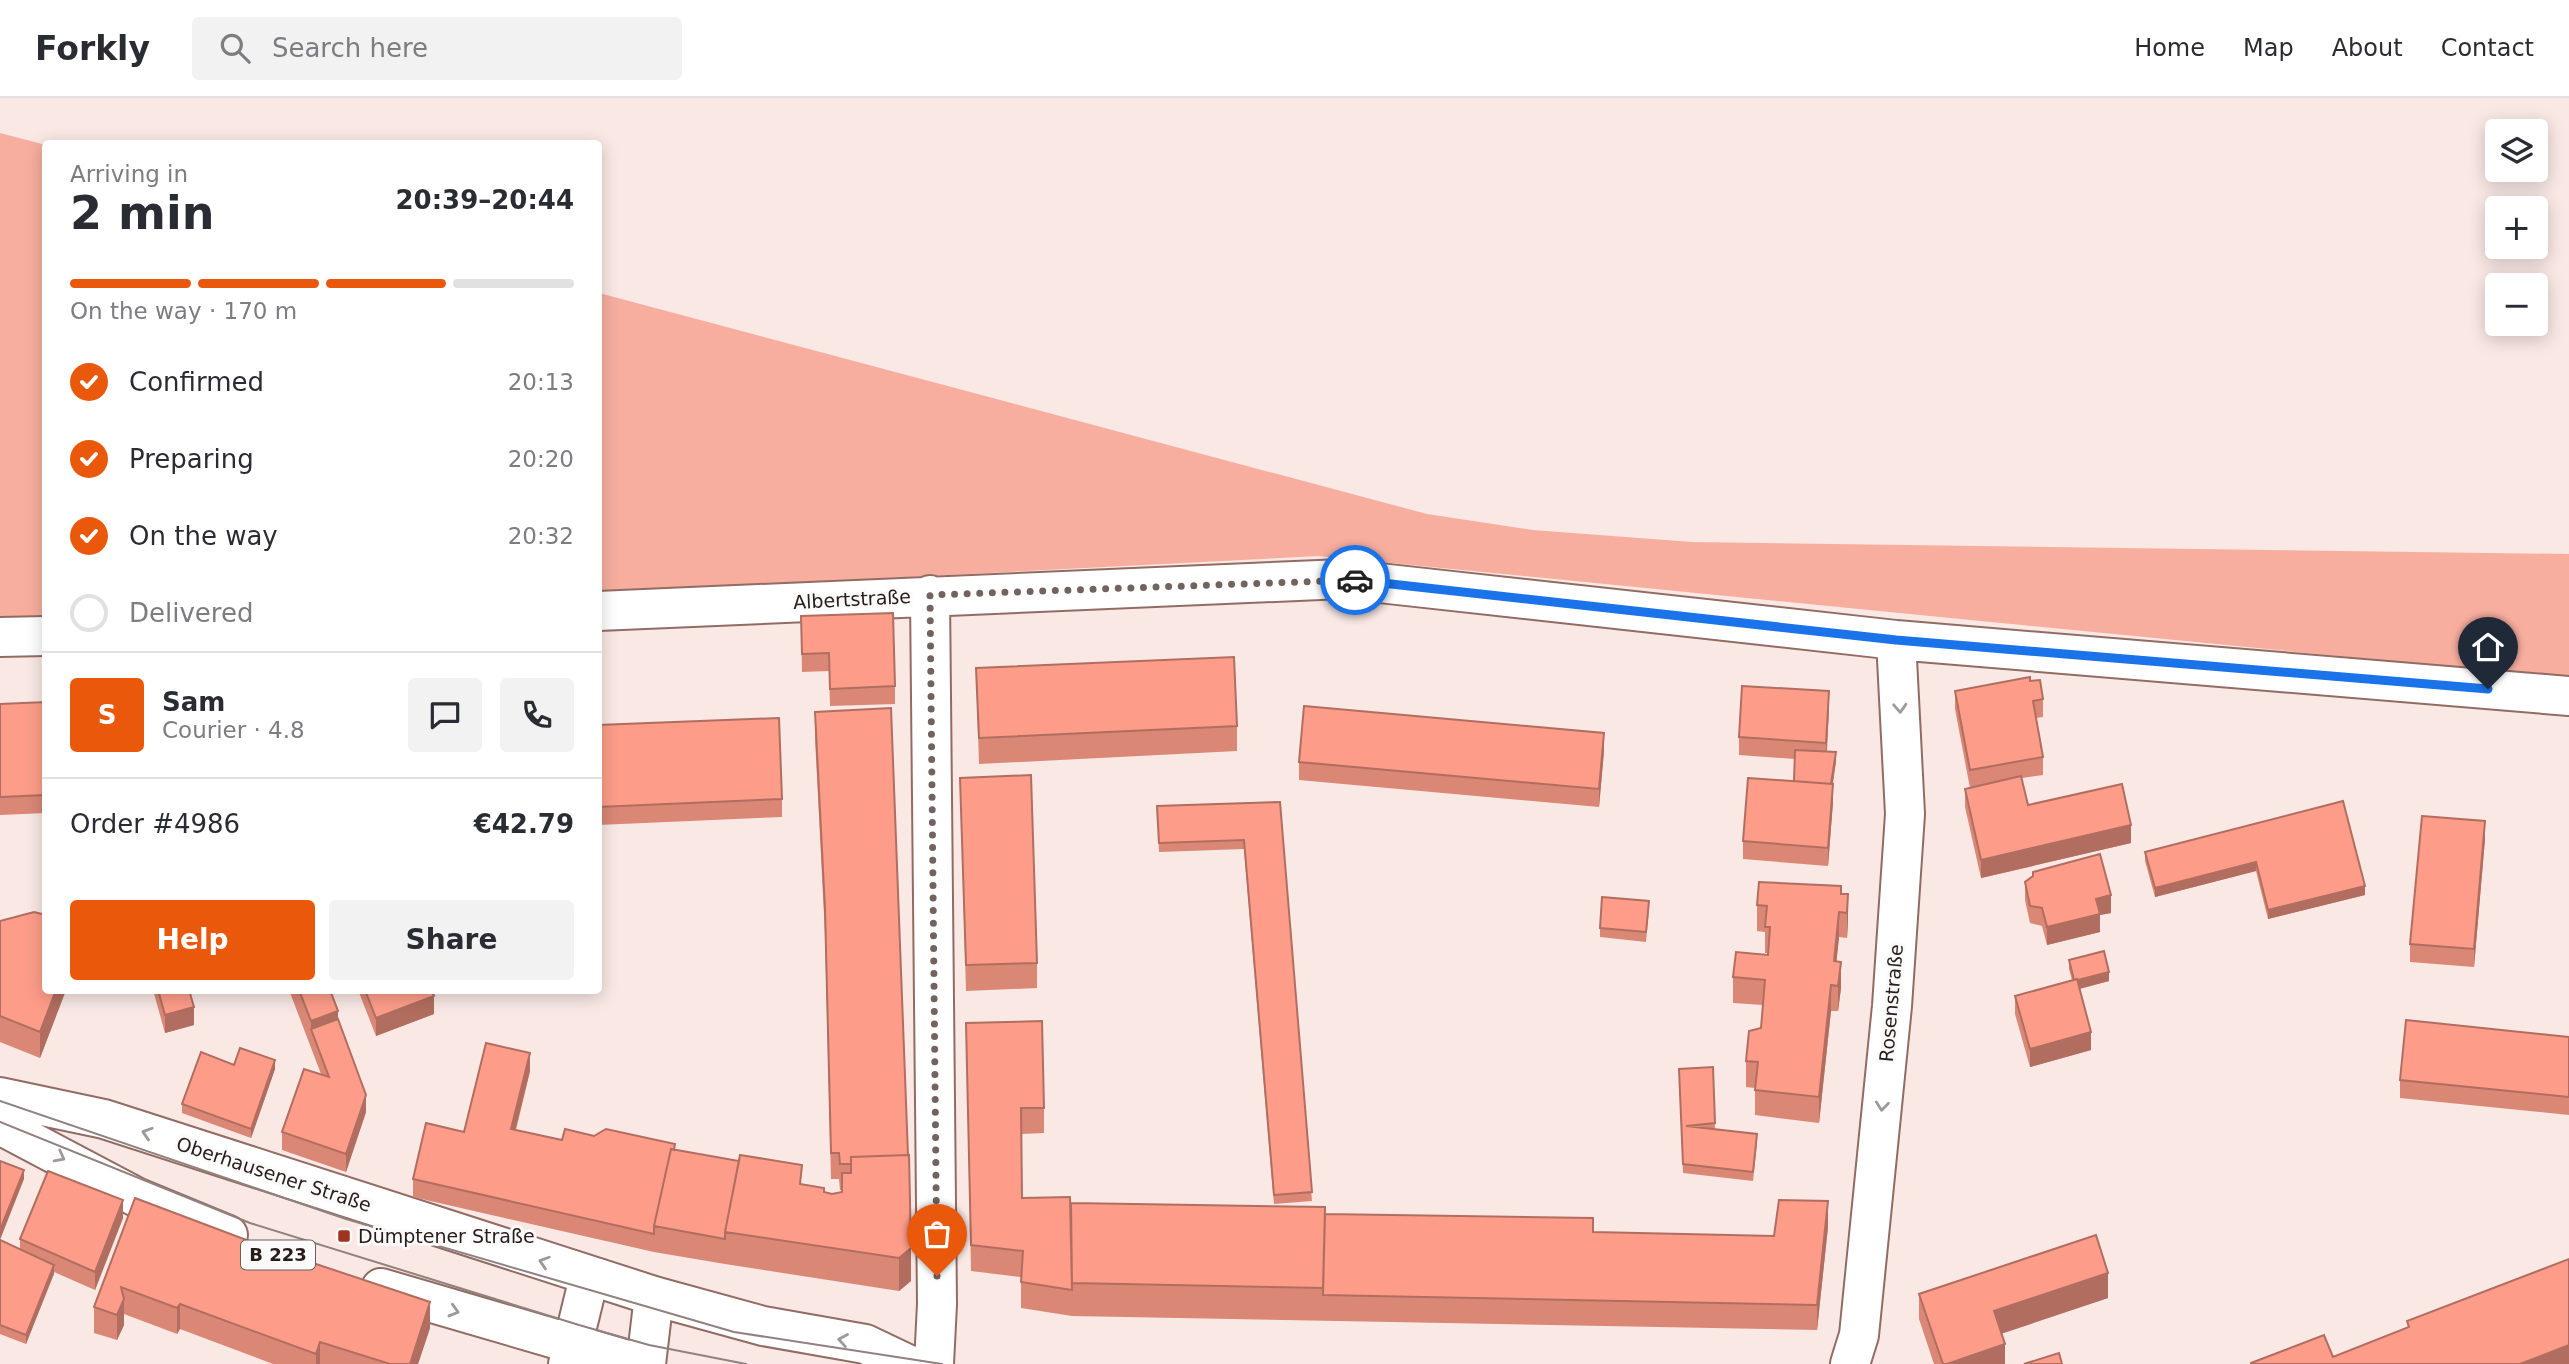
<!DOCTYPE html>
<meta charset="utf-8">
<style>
body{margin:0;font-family:"DejaVu Sans",sans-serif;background:#f2f2f3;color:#2b2b33;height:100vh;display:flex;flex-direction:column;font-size:26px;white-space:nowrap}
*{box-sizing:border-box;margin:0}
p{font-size:23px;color:#7c7c81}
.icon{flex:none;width:38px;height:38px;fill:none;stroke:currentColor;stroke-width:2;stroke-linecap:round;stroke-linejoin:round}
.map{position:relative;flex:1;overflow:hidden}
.side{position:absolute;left:42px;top:42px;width:560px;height:854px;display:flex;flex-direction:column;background:#fff;border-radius:7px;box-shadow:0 4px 18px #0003}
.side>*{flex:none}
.controls{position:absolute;left:2485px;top:21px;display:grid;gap:14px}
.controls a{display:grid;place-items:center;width:63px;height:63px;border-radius:7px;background:#fff;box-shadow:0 4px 18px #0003;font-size:35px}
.pin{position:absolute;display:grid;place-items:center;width:60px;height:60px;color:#fff;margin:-72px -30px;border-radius:50% 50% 50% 0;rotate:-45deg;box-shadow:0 0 7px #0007}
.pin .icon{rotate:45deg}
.courier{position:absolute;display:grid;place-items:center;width:70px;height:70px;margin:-35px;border:5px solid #1a73e8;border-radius:50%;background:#fff;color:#222;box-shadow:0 2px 9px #0007}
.overview em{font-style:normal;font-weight:600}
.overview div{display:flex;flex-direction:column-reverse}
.overview{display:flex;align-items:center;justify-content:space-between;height:119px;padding:0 28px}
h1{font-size:46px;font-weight:600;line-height:52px}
.bar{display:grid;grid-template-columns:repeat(4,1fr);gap:10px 7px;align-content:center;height:84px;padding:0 28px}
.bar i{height:9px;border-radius:5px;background:#e1e1e2}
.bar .active{background:#ea580c}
.bar p{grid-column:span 4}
.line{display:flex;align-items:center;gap:18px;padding:0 28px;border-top:2px solid #e1e1e2}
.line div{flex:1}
.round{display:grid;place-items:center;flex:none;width:74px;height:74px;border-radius:7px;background:#f2f2f3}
ol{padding:0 28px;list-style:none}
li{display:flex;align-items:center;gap:21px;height:77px}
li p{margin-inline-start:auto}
li .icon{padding:7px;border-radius:50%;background:#ea580c;color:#fff;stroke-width:4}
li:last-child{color:#7c7c81}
li i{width:38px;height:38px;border:4px solid #e1e1e2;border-radius:50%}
.button{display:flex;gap:14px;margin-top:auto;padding:14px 28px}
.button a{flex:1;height:80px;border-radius:7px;background:#ea580c;color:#fff;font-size:28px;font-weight:600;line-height:80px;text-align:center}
.button a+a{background:#f2f2f3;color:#2b2b33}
header{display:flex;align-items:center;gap:42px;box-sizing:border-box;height:98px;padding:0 35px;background:#fff;border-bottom:2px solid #e1e1e2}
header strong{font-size:33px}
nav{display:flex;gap:38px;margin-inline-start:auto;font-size:24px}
.search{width:490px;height:63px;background:#f2f2f3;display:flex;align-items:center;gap:18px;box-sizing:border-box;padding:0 24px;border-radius:7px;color:#7c7c81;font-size:26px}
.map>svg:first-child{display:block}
.green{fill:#f7ae9e}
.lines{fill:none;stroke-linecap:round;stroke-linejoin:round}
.minor-casing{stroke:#916c64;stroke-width:42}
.major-casing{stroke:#916c64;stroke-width:42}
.minor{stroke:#fff;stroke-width:38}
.major{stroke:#fff;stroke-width:38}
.tram{stroke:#91817e;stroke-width:2}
.wall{fill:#da8776}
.shaded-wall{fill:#b16e60}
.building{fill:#fd9d89;stroke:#b16e60;stroke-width:2}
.oneway{stroke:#9f9897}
.done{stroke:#72635f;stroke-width:7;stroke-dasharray:0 12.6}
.route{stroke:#1a73e8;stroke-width:9}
.poi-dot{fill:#9e3420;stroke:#fafafa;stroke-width:2.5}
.labels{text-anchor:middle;stroke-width:6;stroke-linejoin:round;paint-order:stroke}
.shield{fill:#fafafa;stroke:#685e5c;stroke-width:2}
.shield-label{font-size:18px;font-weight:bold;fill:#291b18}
.street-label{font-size:19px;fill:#291b18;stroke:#fafafa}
.poi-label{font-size:19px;fill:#291b18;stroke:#fafafa;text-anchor:start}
</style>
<header>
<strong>Forkly</strong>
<div class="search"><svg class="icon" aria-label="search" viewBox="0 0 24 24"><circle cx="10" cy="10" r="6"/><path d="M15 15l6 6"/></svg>Search here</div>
<nav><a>Home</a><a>Map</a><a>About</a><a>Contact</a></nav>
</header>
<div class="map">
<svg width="2569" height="1266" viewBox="0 0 2569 1266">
<rect width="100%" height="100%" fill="#f9e8e4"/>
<path class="green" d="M 0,35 L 46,47 L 45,524 L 0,526 Z
M 599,195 L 1427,416 L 1533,432 L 1692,444 L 2569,456 L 2569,578 L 2501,574 L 1319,458 L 599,495 Z"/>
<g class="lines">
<g class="minor-casing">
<path id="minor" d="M 930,497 L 937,1206 L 934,1266
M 598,513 L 1343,481 L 1896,542 L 2569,598
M 0,539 L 46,538
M 568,1266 L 586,1192 L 597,1180
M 646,1266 L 654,1198
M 1850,1266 L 1859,1237 L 1892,908 L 1905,716 L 1896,542"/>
</g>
<g class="major-casing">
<path id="major" d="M 0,999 L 104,1021 L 654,1198 L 763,1228 L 865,1246 L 907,1266
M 0,1027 L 138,1100 L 228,1137
M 381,1190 L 641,1266"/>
</g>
<use href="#minor" class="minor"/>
<use href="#major" class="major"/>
<path class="tram" d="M 0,1003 L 346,1121 L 734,1234 L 942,1266
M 0,1024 L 250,1125 L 579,1227 L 649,1247 L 746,1266"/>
</g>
<path class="wall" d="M 801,518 L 895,588 L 895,606 L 830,608 L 829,573 L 802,574 Z
M 976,570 L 1237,628 L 1237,653 L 979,666 Z
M 2030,583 L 2043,601 L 2043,619 L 2036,620 L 2043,659 L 2043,677 L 2022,680 L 2028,707 L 2131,745 L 1981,780 L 1965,709 L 1965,691 L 1970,690 L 1955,611 L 1955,593 Z
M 46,604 L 46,715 L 0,717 L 0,606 Z
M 1829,611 L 1827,653 L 1836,663 L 1833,686 L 1833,704 L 1828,768 L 1743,761 L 1743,743 L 1794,683 L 1795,661 L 1739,657 L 1739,639 Z
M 815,614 L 911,1183 L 899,1193 L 725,1166 L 654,1154 L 413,1099 L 413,1081 L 530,973 L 516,1032 L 562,1042 L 594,1038 L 675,1052 L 802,1086 L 824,1094 L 832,1096 L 842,1094 L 842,1092 L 840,1092 L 839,1081 L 831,1081 L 825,836 L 815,640 Z
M 598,627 L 782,701 L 782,719 L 598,727 Z
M 1604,653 L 1599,709 L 1299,682 L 1299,664 Z
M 960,680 L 1037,865 L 1037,890 L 966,893 Z
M 2343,703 L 2365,797 L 2268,821 L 2256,773 L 2155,799 L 2145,763 L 2145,754 Z
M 1280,704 L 1312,1103 L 1274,1106 L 1244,751 L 1159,754 L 1157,708 Z
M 2485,741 L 2474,869 L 2410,864 L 2410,846 Z
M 2033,774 L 2111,815 L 2100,817 L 2100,834 L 2047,847 L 2042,828 L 2030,825 L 2025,802 L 2025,784 L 2033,778 Z
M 1841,796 L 1848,796 L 1848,822 L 1847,840 L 1839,839 L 1836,864 L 1841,890 L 1838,913 L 1831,913 L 1819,1025 L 1755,1017 L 1755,990 L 1746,989 L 1746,963 L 1761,930 L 1763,907 L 1733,905 L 1733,879 L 1768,857 L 1768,855 L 1765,855 L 1765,834 L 1757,833 L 1757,807 Z
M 1649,812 L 1646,844 L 1600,839 L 1600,830 Z
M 0,823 L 46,892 L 66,892 L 40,960 L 0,944 Z
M 2069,862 L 2109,883 L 2080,891 L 2091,952 L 2030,969 L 2015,916 L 2015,898 L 2072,882 L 2069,871 Z
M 153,892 L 189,892 L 194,927 L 165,935 Z
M 289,892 L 330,892 L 366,1014 L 346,1074 L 282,1052 L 282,1034 L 321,976 Z
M 358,892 L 432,892 L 434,916 L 376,938 Z
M 966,925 L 1044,1010 L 1044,1035 L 1021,1036 L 1022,1100 L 1071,1148 L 1325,1116 L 1593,1134 L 1774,1138 L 1828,1129 L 1817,1232 L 1072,1218 L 1021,1210 L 1021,1179 L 971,1173 Z
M 2569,939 L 2569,1017 L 2400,1000 L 2400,982 Z
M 234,967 L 275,971 L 251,1040 L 182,1015 L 182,1006 Z
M 1713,969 L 1715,1031 L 1757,1045 L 1753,1083 L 1683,1075 L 1679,981 Z
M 135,1100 L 430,1230 L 418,1266 L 273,1266 L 180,1231 L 177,1236 L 124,1216 L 124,1227 L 117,1242 L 94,1235 L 94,1209 Z
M 123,1120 L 95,1192 L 54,1174 L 26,1246 L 0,1236 L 0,1142 L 20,1151 L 20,1141 Z
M 1919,1196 L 2108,1200 L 2001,1236 L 2005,1266 L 1934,1266 L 1919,1221 Z"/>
<path class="shaded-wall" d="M 1829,593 L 1829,611 L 1826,663 L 1826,645 Z
M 1604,635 L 1604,653 L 1599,709 L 1599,691 Z
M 1836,654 L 1836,663 L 1830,703 L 1830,694 Z
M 1833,686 L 1833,704 L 1828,768 L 1828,750 Z
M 2485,723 L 2485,741 L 2474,869 L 2474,851 Z
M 2131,727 L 2131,745 L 1981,780 L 1981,762 Z
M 2256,764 L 2256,773 L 2155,799 L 2155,790 Z
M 2365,788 L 2365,797 L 2268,821 L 2268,812 Z
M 1848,796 L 1848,822 L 1847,840 L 1847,815 Z
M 2111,797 L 2111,815 L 2100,817 L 2100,834 L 2047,847 L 2047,829 L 2096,801 Z
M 1839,814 L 1839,839 L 1834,889 L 1834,863 Z
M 1841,864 L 1841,890 L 1838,913 L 1838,888 Z
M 2109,874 L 2109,883 L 2074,892 L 2074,883 Z
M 1831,887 L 1831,913 L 1819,1025 L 1819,999 Z
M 56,892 L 66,892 L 40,960 L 40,934 Z
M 434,898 L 434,916 L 376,938 L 376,920 Z
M 194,909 L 194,927 L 165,935 L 165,917 Z
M 338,913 L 338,939 L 311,931 L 311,923 Z
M 2091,934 L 2091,952 L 2030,969 L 2030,951 Z
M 530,955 L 530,973 L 511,1049 L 511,1031 Z
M 275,962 L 275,971 L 251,1040 L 251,1031 Z
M 366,997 L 366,1014 L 346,1074 L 346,1056 Z
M 24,1072 L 24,1081 L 0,1142 L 0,1132 Z
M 123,1102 L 123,1120 L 95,1192 L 95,1174 Z
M 1828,1103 L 1828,1129 L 1817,1232 L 1817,1207 Z
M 911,1150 L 911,1183 L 899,1193 L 899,1160 Z
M 54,1167 L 54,1176 L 26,1246 L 26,1237 Z
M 2108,1175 L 2108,1200 L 1994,1238 L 1994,1213 Z
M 124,1201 L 124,1227 L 117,1242 L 117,1217 Z
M 430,1204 L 430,1230 L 418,1266 L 410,1266 Z
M 180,1206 L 180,1231 L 177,1236 L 177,1210 Z
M 320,1244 L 320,1266 L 316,1266 L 316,1256 Z
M 2005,1246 L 2005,1266 L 1947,1266 Z
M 2569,1247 L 2569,1266 L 2520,1266 Z"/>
<path class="building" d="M 893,515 L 895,588 L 830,591 L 829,555 L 802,556 L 801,518 Z
M 1234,559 L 1237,628 L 979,640 L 976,570 Z
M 2030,579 L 2030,583 L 2040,582 L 2043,601 L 2033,603 L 2043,659 L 1970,672 L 1955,593 Z
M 1742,588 L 1829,593 L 1826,645 L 1739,639 Z
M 46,604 L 46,697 L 0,699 L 0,606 Z
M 1304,608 L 1604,635 L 1599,691 L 1299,664 Z
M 891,610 L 908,1057 L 851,1059 L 851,1066 L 840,1066 L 839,1055 L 831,1055 L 825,811 L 815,614 Z
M 779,620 L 782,701 L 598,709 L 598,627 Z
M 1795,652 L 1836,654 L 1831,686 L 1794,683 Z
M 1031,677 L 1037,865 L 966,867 L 960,680 Z
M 2021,678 L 2028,707 L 2122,686 L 2131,727 L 1981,762 L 1965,691 Z
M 1748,680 L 1833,686 L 1828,750 L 1743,743 Z
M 2343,703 L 2365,788 L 2268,812 L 2256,764 L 2155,790 L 2145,754 Z
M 1280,704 L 1312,1094 L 1274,1097 L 1244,742 L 1159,745 L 1157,708 Z
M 2422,718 L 2485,723 L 2474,851 L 2410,846 Z
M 2100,756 L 2111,797 L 2096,801 L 2100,816 L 2047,829 L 2042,810 L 2030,808 L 2025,784 L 2033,778 L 2033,774 Z
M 1759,784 L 1841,788 L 1841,796 L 1848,796 L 1847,815 L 1839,814 L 1834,863 L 1841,864 L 1838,888 L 1831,887 L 1819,999 L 1755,992 L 1758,964 L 1746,963 L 1749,933 L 1761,930 L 1765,882 L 1733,879 L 1736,854 L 1768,857 L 1770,829 L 1765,829 L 1767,808 L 1757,807 Z
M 1602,799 L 1649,803 L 1646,834 L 1600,830 Z
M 34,814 L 46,817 L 46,892 L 56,892 L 40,934 L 0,918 L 0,823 Z
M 2104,853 L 2109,874 L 2078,882 L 2077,881 L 2074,882 L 2069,862 Z
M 2077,881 L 2091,934 L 2030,951 L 2015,898 Z
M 158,892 L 189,892 L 194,909 L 165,917 Z
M 299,892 L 330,892 L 338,913 L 311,923 Z
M 365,892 L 432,892 L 434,898 L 376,920 Z
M 338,921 L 366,997 L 346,1056 L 282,1034 L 304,971 L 329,979 L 311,931 Z
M 2406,922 L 2569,939 L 2569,999 L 2400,982 Z
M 1042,923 L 1044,1010 L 1021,1010 L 1022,1100 L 1070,1099 L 1072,1192 L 1021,1184 L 1023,1153 L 971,1147 L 966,925 Z
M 486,945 L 530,955 L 511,1031 L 562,1042 L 565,1031 L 594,1038 L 606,1031 L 675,1046 L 674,1052 L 671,1051 L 654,1128 L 654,1136 L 413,1081 L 426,1025 L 464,1034 Z
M 240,950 L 275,962 L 251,1031 L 182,1006 L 201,954 L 234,967 Z
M 1713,969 L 1715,1025 L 1686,1028 L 1757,1036 L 1753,1074 L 1683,1066 L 1679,971 Z
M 671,1051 L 739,1063 L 725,1134 L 725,1141 L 654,1128 Z
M 740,1057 L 802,1067 L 800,1086 L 824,1090 L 824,1094 L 832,1096 L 842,1094 L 842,1075 L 851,1075 L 851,1059 L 909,1057 L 911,1150 L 899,1160 L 725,1134 Z
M 0,1063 L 24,1072 L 0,1132 Z
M 48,1073 L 123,1102 L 95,1174 L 20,1141 Z
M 135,1100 L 265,1149 L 430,1204 L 410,1266 L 390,1266 L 320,1244 L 316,1256 L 180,1206 L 177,1210 L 121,1189 L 124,1201 L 117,1217 L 94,1209 Z
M 1779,1102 L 1828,1103 L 1817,1207 L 1323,1197 L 1325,1116 L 1593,1120 L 1593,1134 L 1774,1138 Z
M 1071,1105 L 1325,1109 L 1323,1190 L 1072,1185 Z
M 2096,1137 L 2108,1175 L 1994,1213 L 2005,1246 L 1947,1266 L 1943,1266 L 1919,1196 Z
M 0,1142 L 54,1167 L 26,1237 L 0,1227 Z
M 2569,1161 L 2569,1247 L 2520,1266 L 2251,1266 L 2251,1265 L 2324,1237 L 2333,1259 L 2409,1229 L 2407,1223 Z
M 2059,1255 L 2062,1266 L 2024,1266 Z"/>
<defs><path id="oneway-chevron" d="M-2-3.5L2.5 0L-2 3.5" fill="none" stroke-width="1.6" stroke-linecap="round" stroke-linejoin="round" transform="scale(1.75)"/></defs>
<g class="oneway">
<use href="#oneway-chevron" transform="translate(1900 610) rotate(87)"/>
<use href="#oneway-chevron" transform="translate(1882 1008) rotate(96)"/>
<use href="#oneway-chevron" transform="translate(147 1035) rotate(-162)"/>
<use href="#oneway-chevron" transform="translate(60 1059) rotate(28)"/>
<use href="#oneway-chevron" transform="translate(544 1164) rotate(-162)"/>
<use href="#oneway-chevron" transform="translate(454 1213) rotate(16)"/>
<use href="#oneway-chevron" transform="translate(843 1242) rotate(-170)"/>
</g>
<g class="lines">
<path class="done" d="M 937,1178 L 930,497 L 1355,482"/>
<path class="route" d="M 1355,482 L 1896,542 L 2488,591"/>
</g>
<rect class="poi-dot" x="337" y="1131" width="14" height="14" rx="3.5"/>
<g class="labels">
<rect class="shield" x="241" y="1142.5" width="74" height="29" rx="5"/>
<g class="shield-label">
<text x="278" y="1163">B 223</text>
</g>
<g class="street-label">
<text transform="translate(852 501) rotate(-3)" y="7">Albertstraße</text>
<text transform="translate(1891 905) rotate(-85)" y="7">Rosenstraße</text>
<text transform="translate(274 1076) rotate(18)" y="7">Oberhausener Straße</text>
</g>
<g class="poi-label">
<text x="358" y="1145">Dümptener Straße</text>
</g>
</g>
</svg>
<div class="controls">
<a><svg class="icon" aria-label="layers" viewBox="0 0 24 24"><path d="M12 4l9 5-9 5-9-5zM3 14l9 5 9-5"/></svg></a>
<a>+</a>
<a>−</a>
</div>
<div class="pin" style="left:937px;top:1178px;background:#ea580c"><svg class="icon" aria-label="bag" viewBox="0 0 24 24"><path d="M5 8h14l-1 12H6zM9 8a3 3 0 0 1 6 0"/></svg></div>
<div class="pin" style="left:2488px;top:591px;background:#1f2937"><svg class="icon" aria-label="home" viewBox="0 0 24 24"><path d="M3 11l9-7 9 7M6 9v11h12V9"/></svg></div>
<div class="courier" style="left:1355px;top:482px"><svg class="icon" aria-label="car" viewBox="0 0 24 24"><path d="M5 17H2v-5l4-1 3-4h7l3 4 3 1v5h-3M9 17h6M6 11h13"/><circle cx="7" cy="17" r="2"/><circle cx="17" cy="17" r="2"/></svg></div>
<section class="side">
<div class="overview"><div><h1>2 min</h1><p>Arriving in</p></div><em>20:39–20:44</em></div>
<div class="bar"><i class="active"></i><i class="active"></i><i class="active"></i><i></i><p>On the way · 170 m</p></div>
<ol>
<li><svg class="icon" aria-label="check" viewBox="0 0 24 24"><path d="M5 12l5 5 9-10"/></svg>Confirmed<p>20:13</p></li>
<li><svg class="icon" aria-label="check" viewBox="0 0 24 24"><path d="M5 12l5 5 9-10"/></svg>Preparing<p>20:20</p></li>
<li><svg class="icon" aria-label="check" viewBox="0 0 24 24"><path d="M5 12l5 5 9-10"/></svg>On the way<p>20:32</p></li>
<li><i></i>Delivered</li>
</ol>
<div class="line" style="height:126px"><b class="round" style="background:#ea580c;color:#fff">S</b><div><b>Sam</b><p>Courier · 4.8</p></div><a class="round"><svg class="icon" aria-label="chat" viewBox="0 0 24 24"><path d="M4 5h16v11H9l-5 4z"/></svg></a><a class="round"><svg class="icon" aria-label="phone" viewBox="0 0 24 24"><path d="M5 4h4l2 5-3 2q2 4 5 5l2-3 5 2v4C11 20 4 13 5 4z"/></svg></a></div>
<div class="line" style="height:91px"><div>Order #4986</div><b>€42.79</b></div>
<div class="button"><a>Help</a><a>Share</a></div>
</section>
</div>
